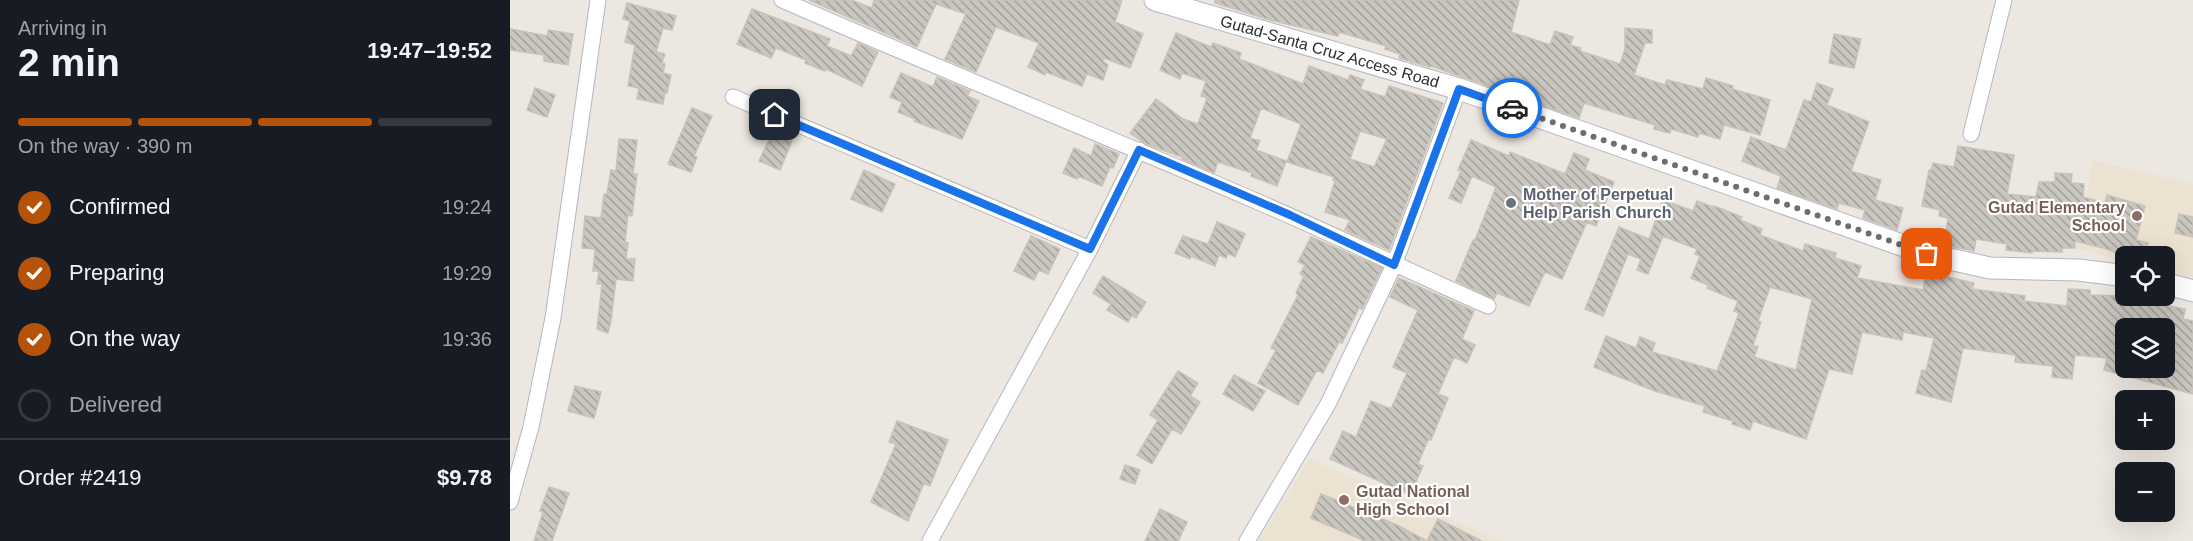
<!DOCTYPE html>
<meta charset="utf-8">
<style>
body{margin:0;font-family:Arial,sans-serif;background:#20242c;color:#f1f3f6;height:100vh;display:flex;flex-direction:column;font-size:22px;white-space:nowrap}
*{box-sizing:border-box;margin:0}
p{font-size:20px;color:#9ea1a6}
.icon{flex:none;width:33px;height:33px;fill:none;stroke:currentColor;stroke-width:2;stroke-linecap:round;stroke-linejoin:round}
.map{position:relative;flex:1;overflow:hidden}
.panel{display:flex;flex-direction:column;background:#171b24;width:510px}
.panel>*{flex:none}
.buttons{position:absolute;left:1605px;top:246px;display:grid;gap:12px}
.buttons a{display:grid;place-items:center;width:60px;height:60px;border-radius:9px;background:#171b24;box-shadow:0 6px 24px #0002;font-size:30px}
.pin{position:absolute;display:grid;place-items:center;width:51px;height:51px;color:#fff;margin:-26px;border-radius:12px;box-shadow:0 3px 9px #0006}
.courier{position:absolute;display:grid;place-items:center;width:60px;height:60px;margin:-30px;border:4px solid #1a73e8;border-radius:50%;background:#fff;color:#222;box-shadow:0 2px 8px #0007}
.headline em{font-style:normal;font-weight:800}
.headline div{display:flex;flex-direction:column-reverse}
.headline{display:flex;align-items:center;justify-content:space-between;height:102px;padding:0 18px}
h1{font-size:39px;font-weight:800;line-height:45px}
.bar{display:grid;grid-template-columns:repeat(4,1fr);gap:9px 6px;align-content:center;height:72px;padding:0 18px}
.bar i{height:8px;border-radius:4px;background:#363941}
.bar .current{background:#b45309}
.bar p{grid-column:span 4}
.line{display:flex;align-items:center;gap:15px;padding:0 18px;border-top:2px solid #363941}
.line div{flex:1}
ol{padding:0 18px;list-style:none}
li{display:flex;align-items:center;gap:18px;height:66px}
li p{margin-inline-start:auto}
li .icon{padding:6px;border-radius:50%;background:#b45309;color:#fff;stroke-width:4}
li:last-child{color:#9ea1a6}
li i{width:33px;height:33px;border:3px solid #363941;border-radius:50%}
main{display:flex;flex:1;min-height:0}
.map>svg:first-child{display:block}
.education{fill:#ece2d2}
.building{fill:url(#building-back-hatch);stroke:#c8c2ba;stroke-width:1.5;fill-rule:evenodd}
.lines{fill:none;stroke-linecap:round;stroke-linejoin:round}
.street-casing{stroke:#b4b7bf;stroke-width:17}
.secondary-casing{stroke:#b4b7bf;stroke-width:23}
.street{stroke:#fff;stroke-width:15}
.secondary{stroke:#fff;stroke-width:21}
.done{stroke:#706e6c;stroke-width:6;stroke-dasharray:0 10.8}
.route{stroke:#1a73e8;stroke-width:8}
.worship-dot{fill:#6b7280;stroke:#fff;stroke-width:2}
.education-dot{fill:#8d6e63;stroke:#fff;stroke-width:2}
.labels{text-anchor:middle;stroke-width:4.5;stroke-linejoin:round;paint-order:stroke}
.street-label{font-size:16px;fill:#2d2d2d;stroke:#fff}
.worship-label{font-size:16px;font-weight:bold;fill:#5b616d;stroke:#fff;text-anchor:start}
.education-label{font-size:16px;font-weight:bold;fill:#785e54;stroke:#fff;text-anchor:end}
</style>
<main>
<section class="panel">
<div class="headline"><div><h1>2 min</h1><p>Arriving in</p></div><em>19:47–19:52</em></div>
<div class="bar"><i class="current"></i><i class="current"></i><i class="current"></i><i></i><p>On the way · 390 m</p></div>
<ol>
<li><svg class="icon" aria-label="check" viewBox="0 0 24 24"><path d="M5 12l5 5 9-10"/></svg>Confirmed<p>19:24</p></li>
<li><svg class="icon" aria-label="check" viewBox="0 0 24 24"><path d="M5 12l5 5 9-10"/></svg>Preparing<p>19:29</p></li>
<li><svg class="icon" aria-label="check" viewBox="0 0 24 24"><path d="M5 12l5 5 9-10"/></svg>On the way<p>19:36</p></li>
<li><i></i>Delivered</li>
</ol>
<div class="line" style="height:78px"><div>Order #2419</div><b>$9.78</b></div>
</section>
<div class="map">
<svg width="1683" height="541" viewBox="0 0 1683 541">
<defs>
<pattern id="building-back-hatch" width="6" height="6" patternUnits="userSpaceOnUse" patternTransform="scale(1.5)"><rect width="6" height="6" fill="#c9c5bf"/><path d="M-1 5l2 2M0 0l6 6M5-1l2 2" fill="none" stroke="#a4a09c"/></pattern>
</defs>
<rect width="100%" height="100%" fill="#ede7e1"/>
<path class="education" d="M 1583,160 L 1683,184 L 1683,281 L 1655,273 L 1654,256 L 1616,256 L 1615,262 L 1565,248 Z
M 799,459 L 991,541 L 749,541 Z"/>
<path class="building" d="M 299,0 L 341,0 L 362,8 L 364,0 L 612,0 L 605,22 L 633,34 L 620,68 L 594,58 L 593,61 L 598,65 L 593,80 L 577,74 L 572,86 L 536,72 L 535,75 L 518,67 L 529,43 L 486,27 L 466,72 L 435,59 L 456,14 L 426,4 L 407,47 Z
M 705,0 L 1009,0 L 1001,32 L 1040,45 L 1045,31 L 1063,37 L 1060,45 L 1071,48 L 1070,51 L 1110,64 L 1115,49 L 1115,28 L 1142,30 L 1142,43 L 1135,43 L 1124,75 L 1155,85 L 1157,80 L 1193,89 L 1196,78 L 1223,86 L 1222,89 L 1260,100 L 1250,135 L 1214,125 L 1210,139 L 1189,133 L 1188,137 L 1161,129 L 1160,133 L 1144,129 L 1145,125 L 1074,103 L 1069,118 L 1020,101 L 1023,92 L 989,81 L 987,89 L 921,66 L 920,67 L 889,58 L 890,54 L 875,49 L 876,46 L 829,32 L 828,36 L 760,20 L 705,3 Z
M 117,3 L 166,16 L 162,30 L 153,28 L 146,52 L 155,54 L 152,63 L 155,64 L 153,73 L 161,75 L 157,93 L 155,92 L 153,104 L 127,99 L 129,88 L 118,86 L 125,45 L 115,42 L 120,21 L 113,19 Z
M 242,9 L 320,39 L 317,46 L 341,56 L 348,43 L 368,52 L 352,86 L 316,69 L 315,71 L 295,63 L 296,60 L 266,48 L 261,58 L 227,44 Z
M 0,29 L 38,36 L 38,30 L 63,34 L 58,65 L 34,61 L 34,55 L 0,50 Z
M 666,33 L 701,47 L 703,43 L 731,53 L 729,59 L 793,84 L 799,66 L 838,80 L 840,75 L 854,80 L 850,89 L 875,97 L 879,86 L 933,103 L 879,250 L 835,230 L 840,220 L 815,212 L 825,181 L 823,180 L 824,177 L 777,162 L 791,124 L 751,108 L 740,138 L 750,141 L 746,150 L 776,161 L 767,186 L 741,176 L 742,173 L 708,162 L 704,173 L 672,159 L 672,157 L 636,144 L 620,133 L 646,99 L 673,119 L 688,124 L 697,98 L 691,96 L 696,81 L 672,73 L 670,79 L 650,70 ZM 850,131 L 877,139 L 864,167 L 840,159 Z
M 1324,34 L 1351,39 L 1344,68 L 1319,63 Z
M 391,73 L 423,87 L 427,77 L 460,91 L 457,96 L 469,101 L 452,139 L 404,121 L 405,119 L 388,112 L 392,102 L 380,97 Z
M 1307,83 L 1323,89 L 1317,105 L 1359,122 L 1341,171 L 1371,180 L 1365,200 L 1393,208 L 1387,230 L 1353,218 L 1355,210 L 1329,203 L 1327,209 L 1267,188 L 1271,176 L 1232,161 L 1241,137 L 1276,150 L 1294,100 L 1301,102 Z
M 25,88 L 45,95 L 37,117 L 17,110 Z
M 182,108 L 202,116 L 184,156 L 187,157 L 181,172 L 158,164 Z
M 262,133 L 282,141 L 270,170 L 249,161 Z
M 109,139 L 127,140 L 123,174 L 127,174 L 122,216 L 118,215 L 115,242 L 118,243 L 116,259 L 125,259 L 123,281 L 106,279 L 101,321 L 98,333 L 87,329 L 92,284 L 87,284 L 89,271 L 83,271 L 85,249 L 72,248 L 75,216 L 91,218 L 94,194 L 97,194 L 101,170 L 106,171 Z
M 961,140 L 999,156 L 1000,152 L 1055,174 L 1064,153 L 1079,159 L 1075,170 L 1104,182 L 1086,226 L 1077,222 L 1052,279 L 1035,272 L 1019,306 L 987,293 L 984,299 L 946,281 L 963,240 L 965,240 L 986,187 L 962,176 L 951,203 L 939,198 L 951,171 L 948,170 Z
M 585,144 L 609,154 L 603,168 L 600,167 L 592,186 L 568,176 L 567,179 L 553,173 L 564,148 L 581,156 Z
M 1448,146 L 1504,155 L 1497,194 L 1526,197 L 1529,182 L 1545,182 L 1545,173 L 1562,174 L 1561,183 L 1574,184 L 1573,197 L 1595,203 L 1597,195 L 1635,206 L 1626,240 L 1638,243 L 1634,256 L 1608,256 L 1609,254 L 1597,249 L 1565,241 L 1565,248 L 1552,248 L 1552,252 L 1522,251 L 1522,253 L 1496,250 L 1497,244 L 1466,239 L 1464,251 L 1434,245 L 1438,218 L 1429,216 L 1430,210 L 1412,206 L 1419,170 L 1421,170 L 1423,163 L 1444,167 Z
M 354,170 L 385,184 L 372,212 L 341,199 Z
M 1153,200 L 1183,211 L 1187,201 L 1203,207 L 1204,206 L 1232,217 L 1230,220 L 1252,229 L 1250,235 L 1293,251 L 1295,244 L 1326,253 L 1325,258 L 1351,266 L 1347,278 L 1413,290 L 1416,272 L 1464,283 L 1462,289 L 1515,296 L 1514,301 L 1557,306 L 1558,289 L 1580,290 L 1580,295 L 1612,296 L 1612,299 L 1645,304 L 1645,301 L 1659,303 L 1659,306 L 1675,309 L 1673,319 L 1683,321 L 1683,394 L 1594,370 L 1597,358 L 1565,355 L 1562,379 L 1542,377 L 1543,366 L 1505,362 L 1506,355 L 1453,348 L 1441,402 L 1406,393 L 1412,370 L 1416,371 L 1424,338 L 1393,332 L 1392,340 L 1352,332 L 1342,374 L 1319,369 L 1296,439 L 1243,421 L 1240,430 L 1222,424 L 1223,421 L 1193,412 L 1195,406 L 1145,391 L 1084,367 L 1096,336 L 1126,348 L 1130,337 L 1145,343 L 1142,352 L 1207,371 L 1229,313 L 1224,311 L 1228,301 L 1197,288 L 1198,285 L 1181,278 L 1190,256 L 1185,254 L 1187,249 L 1153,236 L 1138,274 L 1127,270 L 1131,259 L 1118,254 L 1093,316 L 1075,309 L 1109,227 L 1139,239 ZM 1260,287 L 1302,299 L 1286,370 L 1244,357 L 1248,347 L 1243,345 L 1251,322 L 1248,321 ZM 1616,328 L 1654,328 L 1654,368 L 1616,368 Z
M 1669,214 L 1683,217 L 1683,237 L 1665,233 Z
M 707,222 L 735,234 L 725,257 L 718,253 L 716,258 L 709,255 L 705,266 L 681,256 L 680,259 L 665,253 L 673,236 L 698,244 Z
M 521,236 L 550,249 L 538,274 L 529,270 L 524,280 L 504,271 Z
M 801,237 L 872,268 L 852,309 L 849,308 L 832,343 L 829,342 L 813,373 L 807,370 L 788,405 L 748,383 L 766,350 L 761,348 L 788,295 L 786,293 L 794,276 L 790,274 L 795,265 L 788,262 Z
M 593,276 L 636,302 L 626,318 L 622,315 L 618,322 L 597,310 L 601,304 L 583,293 Z
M 889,278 L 964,311 L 952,339 L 965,345 L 957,363 L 944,357 L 928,394 L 938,398 L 921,440 L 918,440 L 908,464 L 913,466 L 900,495 L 820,459 L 833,431 L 846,437 L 861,401 L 881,409 L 897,373 L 883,367 L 908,310 L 880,297 Z
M 668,371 L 688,383 L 680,396 L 690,402 L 671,434 L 662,429 L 642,464 L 627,455 L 648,420 L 640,415 Z
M 724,375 L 755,391 L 743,411 L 713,394 Z
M 65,386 L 91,392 L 84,418 L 58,411 Z
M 387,421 L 438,440 L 420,486 L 414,483 L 398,521 L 361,502 L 386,444 L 379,442 Z
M 615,465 L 630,470 L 625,484 L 610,479 Z
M 39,487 L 59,493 L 42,541 L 24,541 L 33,512 L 30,511 Z
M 811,494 L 887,525 L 917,541 L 928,519 L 972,541 L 855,541 L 801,518 Z
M 650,509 L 677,522 L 668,541 L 635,541 Z"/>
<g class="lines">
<g class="street-casing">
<path id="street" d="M 272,0 C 427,68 584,131 739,198 C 819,232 898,271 978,306
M 223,97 L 580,249
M 1461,134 L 1494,0
M 0,502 L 21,427 L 43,318 L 88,0
M 420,541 L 580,249 L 629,150
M 737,541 L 818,404 L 884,265 L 949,89"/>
</g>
<g class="secondary-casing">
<path id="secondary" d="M 645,0 L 949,89 L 1417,254 L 1480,268 L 1569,270 L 1616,276
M 1654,283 L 1683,291"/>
</g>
<use href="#street" class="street"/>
<use href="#secondary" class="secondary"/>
</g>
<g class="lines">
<path class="done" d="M 1002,108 L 1417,254"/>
<path class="route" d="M 265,115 L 580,249 L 629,150 L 780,215 L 884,265 L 949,89 L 1002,108"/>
</g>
<circle class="worship-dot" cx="1001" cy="203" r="6"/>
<g class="education-dot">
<circle cx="1627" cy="216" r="6"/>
<circle cx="834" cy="500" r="6"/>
</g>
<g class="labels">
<g class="street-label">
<text transform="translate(820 51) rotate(16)" y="6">Gutad-Santa Cruz Access Road</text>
</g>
<g class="worship-label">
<text x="1013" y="200">Mother of Perpetual<tspan x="1013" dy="18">Help Parish Church</tspan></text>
</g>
<g class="education-label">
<text x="1615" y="213">Gutad Elementary<tspan x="1615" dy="18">School</tspan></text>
<text x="846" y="497" text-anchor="start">Gutad National<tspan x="846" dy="18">High School</tspan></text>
</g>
</g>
</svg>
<div class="buttons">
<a><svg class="icon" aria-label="locate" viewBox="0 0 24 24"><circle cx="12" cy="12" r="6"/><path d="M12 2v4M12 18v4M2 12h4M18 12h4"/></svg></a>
<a><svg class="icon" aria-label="layers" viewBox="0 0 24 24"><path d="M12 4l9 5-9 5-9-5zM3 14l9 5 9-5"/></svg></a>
<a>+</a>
<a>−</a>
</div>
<div class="pin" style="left:1417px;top:254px;background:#ea580c"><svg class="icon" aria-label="bag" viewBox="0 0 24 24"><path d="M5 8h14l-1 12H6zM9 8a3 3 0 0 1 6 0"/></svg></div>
<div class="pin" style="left:265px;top:115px;background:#1f2937"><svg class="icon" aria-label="home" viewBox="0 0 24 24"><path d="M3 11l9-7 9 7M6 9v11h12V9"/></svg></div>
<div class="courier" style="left:1002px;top:108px"><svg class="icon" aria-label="car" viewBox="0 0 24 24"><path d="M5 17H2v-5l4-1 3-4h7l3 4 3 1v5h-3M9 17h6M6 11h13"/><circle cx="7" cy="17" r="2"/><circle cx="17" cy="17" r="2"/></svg></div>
</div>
</main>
